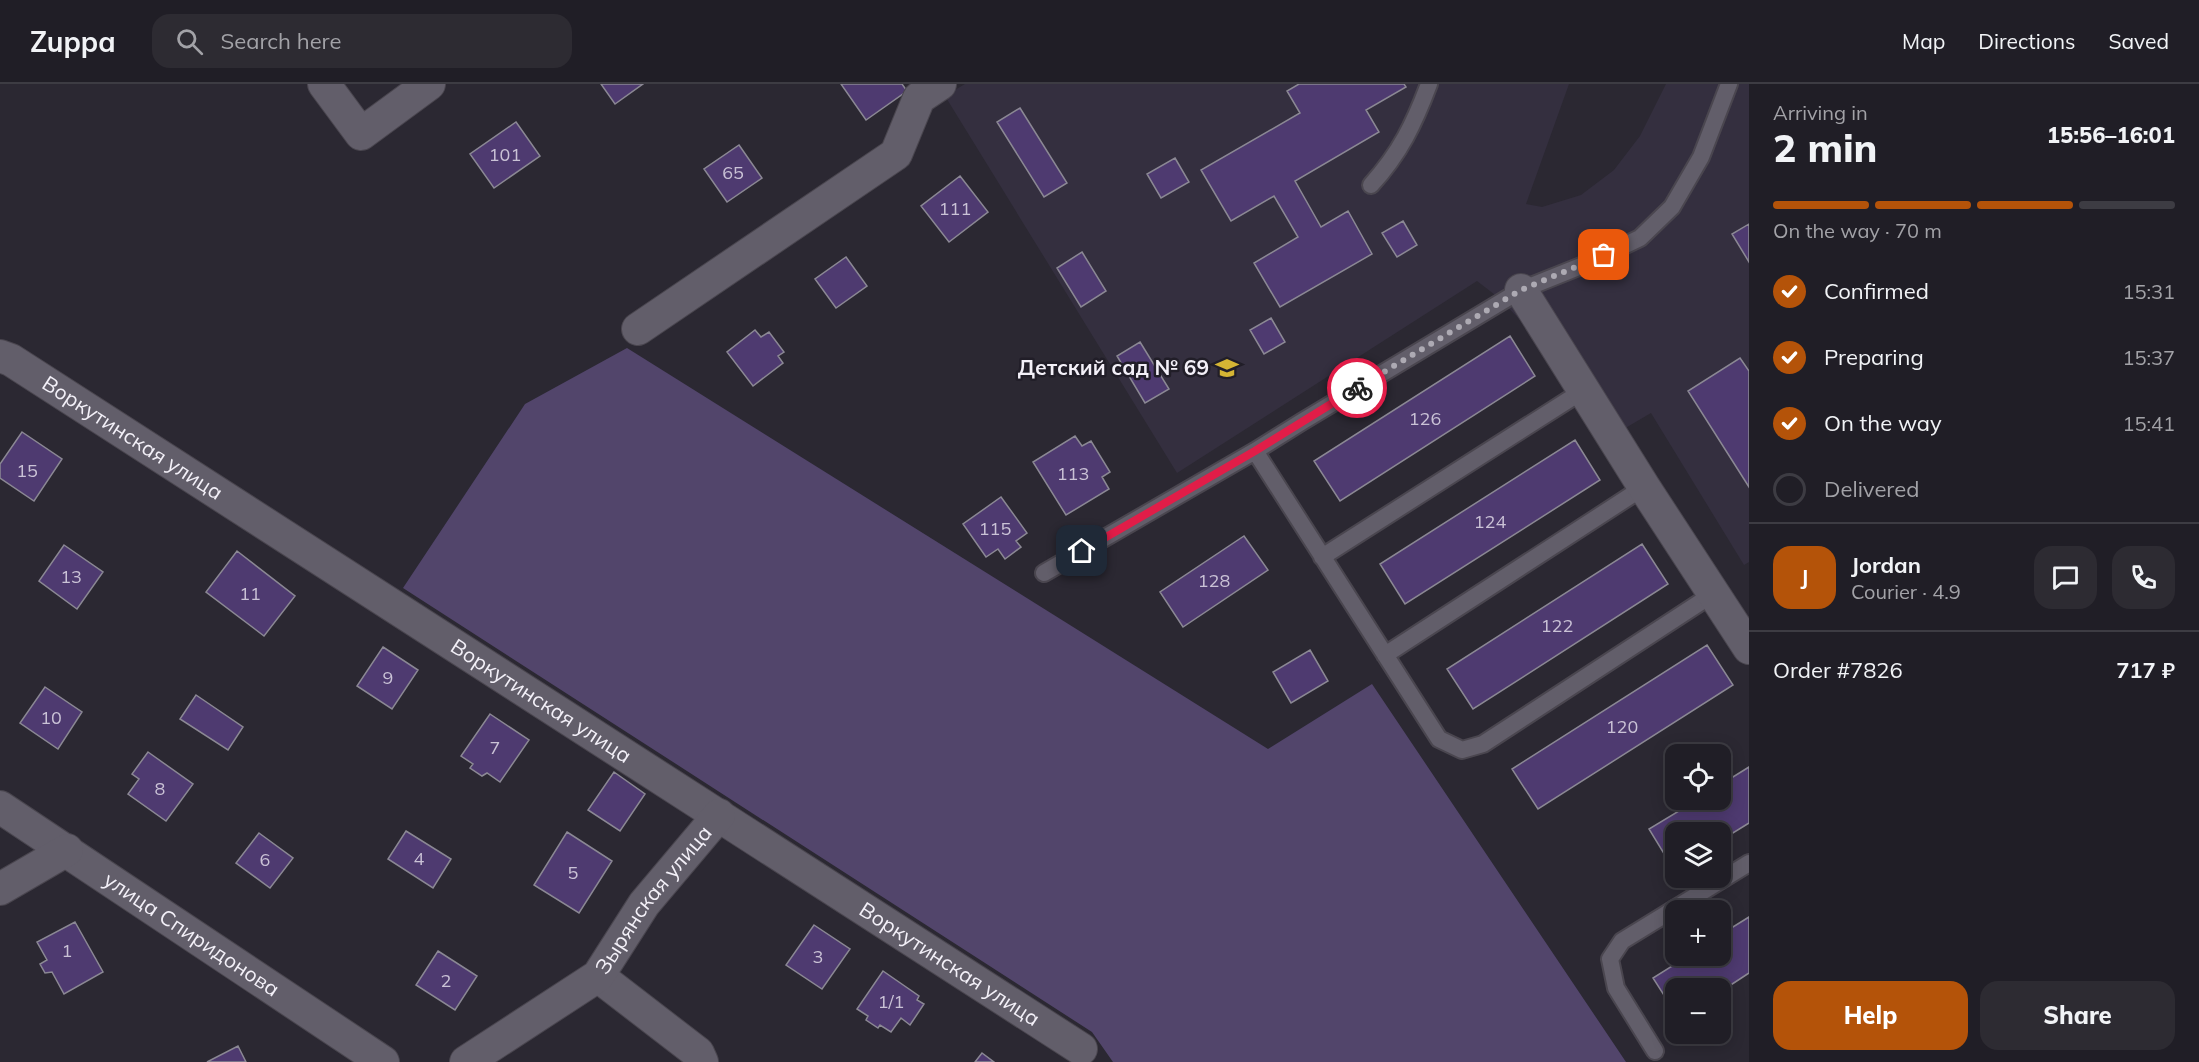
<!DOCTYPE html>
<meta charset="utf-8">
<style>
body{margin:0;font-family:Mulish,sans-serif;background:#2d2b32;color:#f1f3f6;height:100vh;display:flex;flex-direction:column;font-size:22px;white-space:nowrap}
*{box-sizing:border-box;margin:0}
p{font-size:20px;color:#a2a2a7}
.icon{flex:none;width:33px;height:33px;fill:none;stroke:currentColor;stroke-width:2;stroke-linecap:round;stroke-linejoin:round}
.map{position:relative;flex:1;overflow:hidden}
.side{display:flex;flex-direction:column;background:#201e26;width:450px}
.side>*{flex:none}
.fabs{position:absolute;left:1665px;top:660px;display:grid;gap:12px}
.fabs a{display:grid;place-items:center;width:66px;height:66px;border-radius:12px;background:#201e26;box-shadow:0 3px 15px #0003,0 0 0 2px #3d3c43;font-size:30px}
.pin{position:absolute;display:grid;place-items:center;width:51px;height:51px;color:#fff;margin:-26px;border-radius:12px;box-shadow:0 3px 9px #0006}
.courier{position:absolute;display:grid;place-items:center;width:60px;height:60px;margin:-30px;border:4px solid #e11d48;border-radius:50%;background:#fff;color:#222;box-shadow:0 2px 8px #0007}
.summary em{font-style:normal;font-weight:800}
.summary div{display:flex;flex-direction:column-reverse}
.summary{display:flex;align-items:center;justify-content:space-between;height:102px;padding:0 24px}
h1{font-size:39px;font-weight:800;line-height:45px}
.bar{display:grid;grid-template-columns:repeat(4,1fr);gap:9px 6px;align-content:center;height:72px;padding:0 24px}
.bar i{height:8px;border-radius:4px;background:#3d3c43}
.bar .active{background:#b45309}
.bar p{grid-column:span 4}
.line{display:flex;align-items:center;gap:15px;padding:0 24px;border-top:2px solid #3d3c43}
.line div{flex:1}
.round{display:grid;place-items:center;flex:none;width:63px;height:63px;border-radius:18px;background:#2d2b32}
ol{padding:0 24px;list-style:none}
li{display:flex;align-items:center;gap:18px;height:66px}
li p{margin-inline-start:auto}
li .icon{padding:6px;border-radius:50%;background:#b45309;color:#fff;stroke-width:4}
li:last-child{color:#a2a2a7}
li i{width:33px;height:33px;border:3px solid #3d3c43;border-radius:50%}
.action{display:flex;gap:12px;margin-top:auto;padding:12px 24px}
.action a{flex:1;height:69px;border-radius:18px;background:#b45309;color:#fff;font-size:24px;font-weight:800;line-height:69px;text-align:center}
.action a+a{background:#2d2b32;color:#f1f3f6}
header{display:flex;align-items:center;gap:36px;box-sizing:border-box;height:84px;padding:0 30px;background:#201e26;border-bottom:2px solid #3d3c43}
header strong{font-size:28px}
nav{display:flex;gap:33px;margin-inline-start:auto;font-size:21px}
.search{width:420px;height:54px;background:#2d2b32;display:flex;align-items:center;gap:15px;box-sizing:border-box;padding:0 21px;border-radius:18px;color:#a2a2a7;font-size:22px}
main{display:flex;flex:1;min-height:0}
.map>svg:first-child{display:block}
.built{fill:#342f3f}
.green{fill:#52456b}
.building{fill:#4e3a70;stroke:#8b8894;stroke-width:1.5}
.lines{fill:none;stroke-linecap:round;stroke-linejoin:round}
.lane-casing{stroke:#4a464f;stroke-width:20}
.street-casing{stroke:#4a464f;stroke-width:34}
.lane{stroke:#625e6a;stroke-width:16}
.street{stroke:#625e6a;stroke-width:32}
.done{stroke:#adaab3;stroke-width:6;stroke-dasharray:0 10.8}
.route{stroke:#e11d48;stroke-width:8}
.labels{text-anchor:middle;stroke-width:5;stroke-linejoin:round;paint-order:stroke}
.number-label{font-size:18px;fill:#cac2d6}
.poi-label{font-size:21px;font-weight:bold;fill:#f3f0f8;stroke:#211e28;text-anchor:end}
.street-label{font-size:21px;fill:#f3f0f8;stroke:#211e28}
</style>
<header>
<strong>Zuppa</strong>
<div class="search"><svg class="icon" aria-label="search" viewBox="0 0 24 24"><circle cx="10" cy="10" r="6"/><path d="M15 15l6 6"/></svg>Search here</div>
<nav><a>Map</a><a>Directions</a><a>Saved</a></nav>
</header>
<main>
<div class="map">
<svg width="1749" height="978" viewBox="0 0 1749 978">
<rect width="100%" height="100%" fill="#2b2832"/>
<path class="built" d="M 965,0 L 1569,0 L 1526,120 L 1542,123 L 1581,111 L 1614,86 L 1640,52 L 1666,0 L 1749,0 L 1749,478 L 1744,481 L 1651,329 L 1598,360 L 1521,237 L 1499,214 L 1477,197 L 1177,389 L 945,12 Z"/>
<path class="green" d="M 627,264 L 1268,665 L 1372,600 L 1626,978 L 1113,978 L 1092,948 L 403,504 L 525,320 Z"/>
<path class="building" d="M 601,0 L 643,0 L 615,20 Z
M 841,0 L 902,0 L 907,7 L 866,36 Z
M 1299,0 L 1404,0 L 1406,3 L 1366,26 L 1379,48 L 1295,97 L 1321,143 L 1348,127 L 1372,170 L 1280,223 L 1254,179 L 1298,153 L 1274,112 L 1231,137 L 1201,86 L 1300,29 L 1287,7 Z
M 1020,24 L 1067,99 L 1044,113 L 997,38 Z
M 516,38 L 540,72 L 494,104 L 470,70 Z
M 739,61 L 762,94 L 727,118 L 704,85 Z
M 1175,74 L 1189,98 L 1161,114 L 1147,90 Z
M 960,92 L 988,128 L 949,158 L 921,122 Z
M 1403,137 L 1417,161 L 1397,173 L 1382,149 Z
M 1749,140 L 1749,178 L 1732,150 Z
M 1082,168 L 1106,207 L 1081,223 L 1057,184 Z
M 846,173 L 867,202 L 836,224 L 815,195 Z
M 1271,234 L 1285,258 L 1264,270 L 1250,246 Z
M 755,246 L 761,253 L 769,248 L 784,268 L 778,272 L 783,279 L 753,302 L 727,268 Z
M 1510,252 L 1535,292 L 1340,417 L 1314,377 Z
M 1140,258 L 1169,305 L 1145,319 L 1117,272 Z
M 1740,274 L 1749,287 L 1749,403 L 1688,307 Z
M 22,348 L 62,375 L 34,417 L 0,394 L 0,380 Z
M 1075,352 L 1082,362 L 1091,357 L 1110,388 L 1102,393 L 1109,405 L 1066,431 L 1033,378 Z
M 1575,356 L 1600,396 L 1405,520 L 1380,480 Z
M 1001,413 L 1027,449 L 1016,457 L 1021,463 L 1005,475 L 998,465 L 986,473 L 963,440 Z
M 1244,452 L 1268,486 L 1183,543 L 1160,508 Z
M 1642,460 L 1668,500 L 1473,625 L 1447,585 Z
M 64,461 L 103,488 L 77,525 L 39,497 Z
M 237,467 L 295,512 L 264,552 L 206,508 Z
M 1707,561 L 1733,601 L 1538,725 L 1512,685 Z
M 383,563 L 418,586 L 392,625 L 357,602 Z
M 1310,566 L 1328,597 L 1291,619 L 1273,588 Z
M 45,603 L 82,628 L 58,665 L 20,639 Z
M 196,611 L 243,643 L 228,666 L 180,635 Z
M 490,630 L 529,656 L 500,698 L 487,689 L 482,692 L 470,684 L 473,680 L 461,672 Z
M 148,668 L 193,700 L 166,737 L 128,710 L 139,695 L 132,690 Z
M 1749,683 L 1749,739 L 1720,757 L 1720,748 L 1676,748 L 1674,786 L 1649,745 L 1697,716 L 1720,716 L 1720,701 Z
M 614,688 L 645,710 L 620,747 L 588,726 Z
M 406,747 L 451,775 L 433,804 L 388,775 Z
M 567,748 L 612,777 L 579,829 L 534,801 Z
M 259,749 L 293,774 L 270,804 L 236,779 Z
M 1749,833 L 1749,889 L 1720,908 L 1720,904 L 1676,904 L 1676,930 L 1653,894 L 1688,872 L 1720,872 L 1720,851 Z
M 75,838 L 103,888 L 64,910 L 52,888 L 45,889 L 40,880 L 47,876 L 37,858 Z
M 814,841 L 850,865 L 822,905 L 786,881 Z
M 438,867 L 477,892 L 455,926 L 416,901 Z
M 883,887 L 919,912 L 917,916 L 924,920 L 910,941 L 901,934 L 891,948 L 880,941 L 878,944 L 866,936 L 868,932 L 857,925 Z
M 238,962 L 246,978 L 207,978 Z
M 982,969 L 994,978 L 975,978 Z"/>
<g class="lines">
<g class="lane-casing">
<path id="lane" d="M 1371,101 C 1400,69 1414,40 1429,0
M 1255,367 L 1439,655 L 1462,666 L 1483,660 L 1713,510
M 1322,473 L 1584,306
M 1044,489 L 1255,367 L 1303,337 L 1521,206 L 1586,180 L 1640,154 L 1672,123 L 1701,73 L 1729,0
M 1385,571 L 1644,403
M 1655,967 L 1616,904 L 1610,875 L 1622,857 L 1749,779"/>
</g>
<g class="street-casing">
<g id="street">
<path d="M 324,0 L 361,50 L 429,0"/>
<path d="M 1521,206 L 1644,403 L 1749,564"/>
<path d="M 638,245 L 896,70 L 919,14 L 940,0"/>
<path id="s1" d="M 0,272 L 11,276 L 1081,965"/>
<path id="s2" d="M 0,723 L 383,978"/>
<path d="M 0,805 L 67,766"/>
<path d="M 598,892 L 698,969 L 702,978"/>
<path id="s3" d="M 466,978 L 598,892 L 644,820 L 719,731"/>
</g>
</g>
<use href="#lane" class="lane"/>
<use href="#street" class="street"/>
</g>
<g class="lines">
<path class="done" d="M 1357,304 L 1521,206 L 1604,171"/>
<path class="route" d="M 1082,467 L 1255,367 L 1357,304"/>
</g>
<defs>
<g id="school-bare" transform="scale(1.8)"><path d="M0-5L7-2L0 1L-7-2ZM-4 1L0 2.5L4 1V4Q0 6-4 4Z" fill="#d5b534" stroke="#211e28" stroke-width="2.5" paint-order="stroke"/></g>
</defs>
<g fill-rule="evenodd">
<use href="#school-bare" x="1227" y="284"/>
</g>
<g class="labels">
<g class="number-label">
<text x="505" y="77">101</text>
<text x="733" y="95">65</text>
<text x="955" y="131">111</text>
<text x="1425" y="341">126</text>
<text x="27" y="393">15</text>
<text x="1073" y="396">113</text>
<text x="1490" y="444">124</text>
<text x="995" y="451">115</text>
<text x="71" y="499">13</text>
<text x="1214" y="503">128</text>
<text x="250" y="516">11</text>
<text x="1557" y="548">122</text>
<text x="388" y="600">9</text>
<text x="51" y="640">10</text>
<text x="1622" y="649">120</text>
<text x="495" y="670">7</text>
<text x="160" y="711">8</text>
<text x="419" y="781">4</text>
<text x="265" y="782">6</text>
<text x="573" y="795">5</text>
<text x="67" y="873">1</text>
<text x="818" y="879">3</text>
<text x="446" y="903">2</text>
<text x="891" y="924">1/1</text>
</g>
<g class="poi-label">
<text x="1209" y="291">Детский сад № 69</text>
</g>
<g class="street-label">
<text dy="7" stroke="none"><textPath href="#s1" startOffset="156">Воркутинская улица</textPath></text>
<text dy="7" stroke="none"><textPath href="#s1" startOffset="642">Воркутинская улица</textPath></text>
<text dy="7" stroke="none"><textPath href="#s3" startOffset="252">Зырянская улица</textPath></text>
<text dy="7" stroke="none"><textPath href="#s2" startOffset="230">улица Спиридонова</textPath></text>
<text dy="7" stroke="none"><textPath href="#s1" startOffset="1128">Воркутинская улица</textPath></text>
</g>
</g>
</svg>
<div class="fabs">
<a><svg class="icon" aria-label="locate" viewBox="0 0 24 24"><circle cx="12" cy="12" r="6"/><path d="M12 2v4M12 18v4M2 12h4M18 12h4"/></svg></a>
<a><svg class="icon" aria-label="layers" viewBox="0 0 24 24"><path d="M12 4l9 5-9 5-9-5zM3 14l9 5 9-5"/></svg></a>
<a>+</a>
<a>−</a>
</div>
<div class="pin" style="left:1604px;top:171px;background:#ea580c"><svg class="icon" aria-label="bag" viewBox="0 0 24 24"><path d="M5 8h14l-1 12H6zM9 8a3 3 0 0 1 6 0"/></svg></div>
<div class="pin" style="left:1082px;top:467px;background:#1f2937"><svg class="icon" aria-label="home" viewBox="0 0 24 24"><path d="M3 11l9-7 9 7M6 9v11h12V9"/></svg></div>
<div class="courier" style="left:1357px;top:304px"><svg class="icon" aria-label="bike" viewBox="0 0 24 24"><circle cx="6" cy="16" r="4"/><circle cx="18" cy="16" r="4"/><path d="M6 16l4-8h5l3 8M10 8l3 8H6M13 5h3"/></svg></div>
</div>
<section class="side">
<div class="summary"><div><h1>2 min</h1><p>Arriving in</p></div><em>15:56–16:01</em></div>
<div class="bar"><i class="active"></i><i class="active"></i><i class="active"></i><i></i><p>On the way · 70 m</p></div>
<ol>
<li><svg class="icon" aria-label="check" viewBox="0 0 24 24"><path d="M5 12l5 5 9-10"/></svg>Confirmed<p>15:31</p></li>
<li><svg class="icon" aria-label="check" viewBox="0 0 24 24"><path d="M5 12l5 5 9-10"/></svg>Preparing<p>15:37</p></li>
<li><svg class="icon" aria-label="check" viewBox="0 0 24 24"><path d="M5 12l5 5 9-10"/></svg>On the way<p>15:41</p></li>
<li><i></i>Delivered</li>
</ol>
<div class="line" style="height:108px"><b class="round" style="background:#b45309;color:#fff">J</b><div><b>Jordan</b><p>Courier · 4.9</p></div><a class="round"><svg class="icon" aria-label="chat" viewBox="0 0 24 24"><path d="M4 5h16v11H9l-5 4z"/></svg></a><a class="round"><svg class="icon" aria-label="phone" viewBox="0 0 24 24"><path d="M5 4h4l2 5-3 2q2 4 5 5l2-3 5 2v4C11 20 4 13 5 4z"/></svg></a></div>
<div class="line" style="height:78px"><div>Order #7826</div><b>717 ₽</b></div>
<div class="action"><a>Help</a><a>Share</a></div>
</section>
</main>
